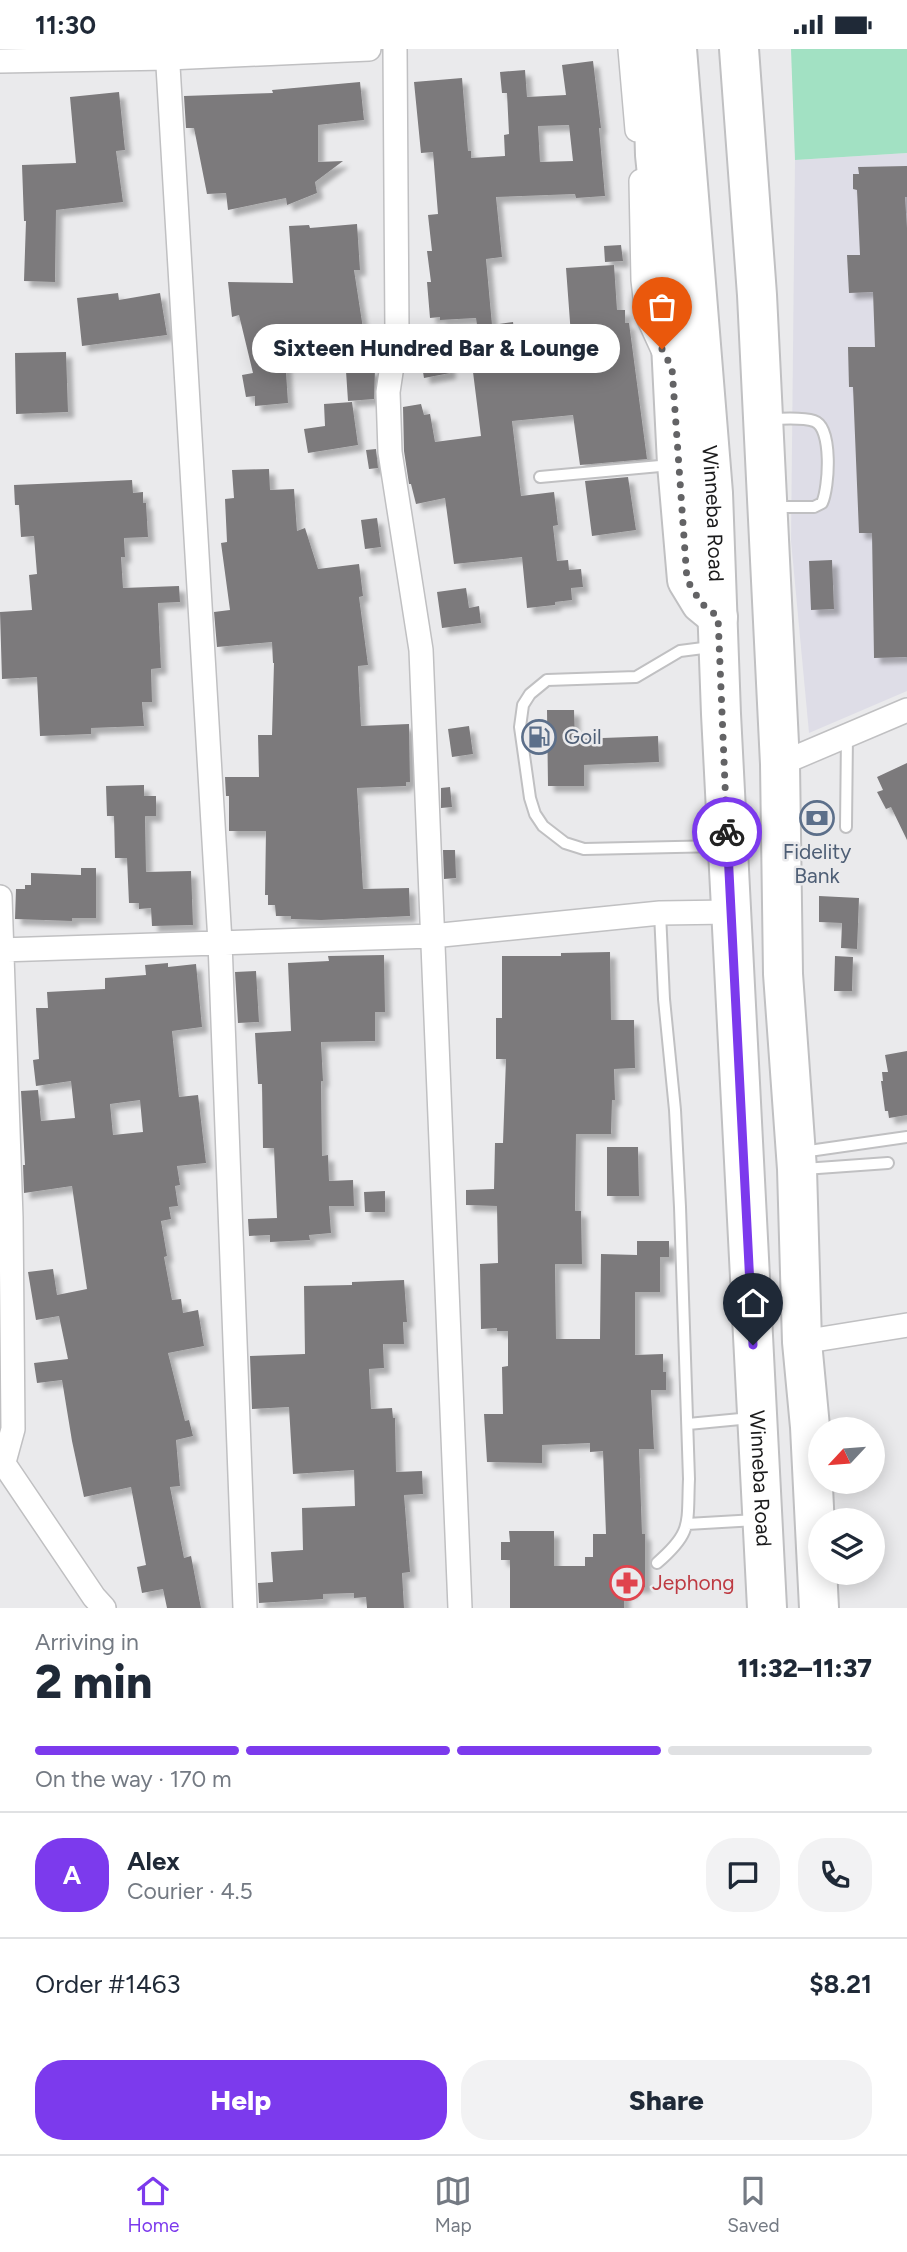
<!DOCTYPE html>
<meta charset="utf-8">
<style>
body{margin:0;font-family:Figtree,sans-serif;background:#f2f2f3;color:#1f2937;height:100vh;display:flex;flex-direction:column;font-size:26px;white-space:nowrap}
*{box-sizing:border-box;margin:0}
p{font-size:23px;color:#747a83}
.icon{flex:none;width:38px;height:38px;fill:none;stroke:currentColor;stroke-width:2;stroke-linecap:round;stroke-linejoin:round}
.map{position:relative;height:1559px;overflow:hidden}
.sheet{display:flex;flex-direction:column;background:#fff;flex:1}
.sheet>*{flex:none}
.needle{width:46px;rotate:244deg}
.buttons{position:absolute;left:808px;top:1368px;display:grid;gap:14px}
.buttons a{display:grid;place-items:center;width:77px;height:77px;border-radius:50%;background:#fff;box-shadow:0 4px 18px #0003;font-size:35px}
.pin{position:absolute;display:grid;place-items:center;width:60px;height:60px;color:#fff;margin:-72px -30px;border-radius:50% 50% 50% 0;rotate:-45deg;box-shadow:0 0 7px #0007}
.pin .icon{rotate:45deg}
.courier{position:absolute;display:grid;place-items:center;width:70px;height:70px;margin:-35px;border:5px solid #7c3aed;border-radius:50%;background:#fff;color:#222;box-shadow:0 2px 9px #0007}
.bubble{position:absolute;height:49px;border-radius:24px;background:#fff;box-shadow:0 4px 18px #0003;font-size:23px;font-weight:800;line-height:49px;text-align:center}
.head em{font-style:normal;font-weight:800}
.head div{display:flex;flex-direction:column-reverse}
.head{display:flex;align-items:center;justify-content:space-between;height:119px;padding:0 35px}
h1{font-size:46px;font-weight:800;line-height:52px}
.bar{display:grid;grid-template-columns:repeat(4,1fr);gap:10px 7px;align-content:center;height:84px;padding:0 35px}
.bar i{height:9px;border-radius:5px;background:#e0e1e3}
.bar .current{background:#7c3aed}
.bar p{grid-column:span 4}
.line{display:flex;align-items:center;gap:18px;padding:0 35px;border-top:2px solid #e0e1e3}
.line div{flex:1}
.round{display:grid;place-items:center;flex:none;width:74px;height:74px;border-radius:28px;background:#f2f2f3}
.action{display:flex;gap:14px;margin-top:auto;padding:14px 35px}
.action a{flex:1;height:80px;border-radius:28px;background:#7c3aed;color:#fff;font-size:28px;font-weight:800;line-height:80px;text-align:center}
.action a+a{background:#f2f2f3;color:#1f2937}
.status{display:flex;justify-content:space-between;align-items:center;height:49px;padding:0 35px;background:#fff;direction:ltr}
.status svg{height:19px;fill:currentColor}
.tab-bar{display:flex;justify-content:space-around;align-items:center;height:98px;border-top:2px solid #e0e1e3;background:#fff;font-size:19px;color:#747a83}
.tab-bar a{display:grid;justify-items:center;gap:4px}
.tab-bar .current{color:#7c3aed}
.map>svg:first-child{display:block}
.built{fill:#dedde7}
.green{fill:#a2e1c3}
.building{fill:#7c7a7c;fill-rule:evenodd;filter:url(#shadow)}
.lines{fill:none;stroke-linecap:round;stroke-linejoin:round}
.service-casing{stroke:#c0c0c2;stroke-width:14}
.minor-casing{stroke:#c0c0c2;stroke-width:26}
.trunk-casing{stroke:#c0c0c2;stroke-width:42}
.service{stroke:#fff;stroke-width:10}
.minor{stroke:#fff;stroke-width:23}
.trunk{stroke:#fff;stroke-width:38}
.done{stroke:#636365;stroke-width:7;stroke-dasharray:0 12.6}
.route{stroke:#7c3aed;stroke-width:9}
.labels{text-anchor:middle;stroke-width:5;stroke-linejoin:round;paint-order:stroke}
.street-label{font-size:21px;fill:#1b1b1c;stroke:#eaeaec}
.service-label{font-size:21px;fill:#4e5e75;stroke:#eaeaec;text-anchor:start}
.health-label{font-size:21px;fill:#be3a42;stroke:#eaeaec;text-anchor:start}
</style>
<div class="status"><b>11:30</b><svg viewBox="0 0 49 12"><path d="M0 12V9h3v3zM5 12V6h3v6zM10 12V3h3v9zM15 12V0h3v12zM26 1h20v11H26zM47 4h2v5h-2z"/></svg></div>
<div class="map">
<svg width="907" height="1559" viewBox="0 0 907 1559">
<defs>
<filter id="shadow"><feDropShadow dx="6" dy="6" stdDeviation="2" flood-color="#0004"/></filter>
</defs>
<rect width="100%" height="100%" fill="#eaeaec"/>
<path class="built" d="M 907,104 L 907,642 L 809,684 L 791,492 L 795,111 Z"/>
<path class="green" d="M 791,0 L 907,0 L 907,104 L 795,111 Z"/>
<path class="building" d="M 593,12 L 601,79 L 599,79 L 605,147 L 576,149 L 575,145 L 496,148 L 502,208 L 486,210 L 492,276 L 513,273 L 517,305 L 572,300 L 566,219 L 614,216 L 617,261 L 625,261 L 625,274 L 629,274 L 647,410 L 580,416 L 573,366 L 512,372 L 521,447 L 554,443 L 558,476 L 553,477 L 557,512 L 568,511 L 569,521 L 581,520 L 583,538 L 571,539 L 572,551 L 555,553 L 555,556 L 527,559 L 522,508 L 454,515 L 445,449 L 416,455 L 411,435 L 409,435 L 404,402 L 403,358 L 421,355 L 424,366 L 430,365 L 435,393 L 481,387 L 473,323 L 483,322 L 476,269 L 440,271 L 440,268 L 430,269 L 427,233 L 431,233 L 427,202 L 432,202 L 428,166 L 438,165 L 433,103 L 421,104 L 414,33 L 462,29 L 468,102 L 471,102 L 471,109 L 505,107 L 504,86 L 509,85 L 507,44 L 502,44 L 500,23 L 525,21 L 527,48 L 566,46 L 562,16 ZM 569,76 L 573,112 L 540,113 L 538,77 Z
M 360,33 L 364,71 L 318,76 L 318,113 L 343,112 L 315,133 L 317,144 L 287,156 L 286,149 L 228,161 L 226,144 L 207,145 L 194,79 L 186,79 L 184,47 L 273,44 L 272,41 Z
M 119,43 L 125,101 L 116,102 L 123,153 L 56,161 L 55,233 L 24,232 L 26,172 L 24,172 L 22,116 L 76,114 L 70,48 Z
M 907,117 L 907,148 L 905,148 L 907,179 L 907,608 L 874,609 L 872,484 L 859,484 L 853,338 L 849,338 L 848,298 L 875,298 L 873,243 L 849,244 L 847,206 L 860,206 L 857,141 L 853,140 L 853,125 L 859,125 L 858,118 Z
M 357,175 L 360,221 L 354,221 L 364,286 L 284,292 L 288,354 L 255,357 L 255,347 L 246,348 L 242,326 L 253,324 L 239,266 L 232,268 L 228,233 L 293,234 L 289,177 L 309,176 L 310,179 Z
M 621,196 L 623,212 L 605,213 L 604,197 Z
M 118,244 L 119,251 L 160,244 L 167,286 L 82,297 L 77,249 Z
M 66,303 L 68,363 L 16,365 L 15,304 Z
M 448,307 L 450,324 L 424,329 L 421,311 Z
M 375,320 L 374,350 L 348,352 L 346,322 Z
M 352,353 L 358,396 L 308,404 L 304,380 L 325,377 L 324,355 Z
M 376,400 L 378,419 L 369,420 L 366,401 Z
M 269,420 L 270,441 L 294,440 L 297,482 L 305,479 L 318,520 L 359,515 L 363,547 L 359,548 L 368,616 L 358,617 L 361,677 L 409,675 L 410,733 L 406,733 L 406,737 L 357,739 L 363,840 L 409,839 L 410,867 L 321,871 L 291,870 L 291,867 L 276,867 L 275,856 L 268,856 L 268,846 L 265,846 L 266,782 L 229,782 L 229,747 L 226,747 L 225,728 L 259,728 L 258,686 L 272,686 L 274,614 L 273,614 L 272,593 L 217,598 L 214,563 L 230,561 L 221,494 L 227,493 L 225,450 L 234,449 L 232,421 Z
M 628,428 L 636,481 L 592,487 L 585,432 Z
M 132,431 L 133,444 L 143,443 L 143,454 L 146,454 L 148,488 L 124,489 L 125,508 L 121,508 L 123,539 L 179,537 L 180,553 L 158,554 L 161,619 L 151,620 L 152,653 L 142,653 L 144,677 L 91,679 L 91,685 L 40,687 L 37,628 L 2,630 L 0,563 L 32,561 L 29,526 L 37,525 L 34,487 L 21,488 L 19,456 L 15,456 L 14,436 Z
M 377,469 L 381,498 L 365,500 L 361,471 Z
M 832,511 L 834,560 L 811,561 L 809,512 Z
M 466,539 L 469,559 L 479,557 L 481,574 L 442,579 L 437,543 Z
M 547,661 L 574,661 L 575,690 L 658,687 L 659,713 L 584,716 L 584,737 L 548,737 Z
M 469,677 L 473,705 L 452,708 L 448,680 Z
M 907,714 L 907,791 L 891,758 L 886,760 L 877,743 L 883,741 L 877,728 Z
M 144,736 L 144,747 L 156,747 L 156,767 L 145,767 L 146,823 L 191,822 L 193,876 L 152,877 L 151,859 L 139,860 L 139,854 L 129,854 L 127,809 L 115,809 L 114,767 L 107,767 L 106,737 Z
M 450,738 L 452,758 L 441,759 L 441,739 Z
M 443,801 L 455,801 L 456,829 L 444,830 Z
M 81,819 L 96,819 L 96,869 L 72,869 L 72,872 L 15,870 L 16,840 L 25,840 L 25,836 L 31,836 L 31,824 L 81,826 Z
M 819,847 L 859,849 L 857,900 L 841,899 L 842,874 L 819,873 Z
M 610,903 L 611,971 L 634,971 L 635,1019 L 614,1020 L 615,1051 L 612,1051 L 611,1085 L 576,1085 L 575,1162 L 581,1162 L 582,1215 L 555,1215 L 556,1290 L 600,1290 L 601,1205 L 637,1206 L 637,1192 L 669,1192 L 669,1208 L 660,1208 L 660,1243 L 635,1243 L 635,1306 L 663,1305 L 663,1323 L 666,1323 L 666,1341 L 651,1341 L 654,1400 L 639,1400 L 642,1485 L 645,1485 L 645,1538 L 632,1538 L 632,1543 L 624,1543 L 624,1559 L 510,1559 L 510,1511 L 501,1511 L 501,1493 L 510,1493 L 509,1482 L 554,1482 L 554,1517 L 585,1517 L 585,1508 L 593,1508 L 593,1485 L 606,1485 L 603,1402 L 590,1403 L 590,1394 L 542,1396 L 542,1414 L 487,1413 L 484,1365 L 503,1365 L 502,1318 L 508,1317 L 508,1282 L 497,1282 L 497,1279 L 481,1280 L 480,1215 L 498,1214 L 497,1157 L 466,1156 L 466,1141 L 494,1140 L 495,1094 L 503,1094 L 506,1010 L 496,1010 L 496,969 L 502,969 L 502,907 L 561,907 L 561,904 Z
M 384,906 L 385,963 L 375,963 L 375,992 L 321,993 L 323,1032 L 321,1032 L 322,1107 L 328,1106 L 329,1132 L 353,1131 L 354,1157 L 329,1157 L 331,1184 L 309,1186 L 310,1191 L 270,1193 L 270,1186 L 249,1187 L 248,1170 L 277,1169 L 274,1099 L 263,1099 L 262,1035 L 258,1035 L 255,984 L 291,982 L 288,914 L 329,912 L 328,907 Z
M 835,907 L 853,908 L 852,942 L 834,942 Z
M 168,914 L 168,918 L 196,915 L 202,978 L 172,982 L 179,1048 L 198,1046 L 206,1114 L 177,1117 L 180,1136 L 175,1137 L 178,1157 L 169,1158 L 171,1170 L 161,1172 L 167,1207 L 164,1208 L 172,1251 L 181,1250 L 183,1264 L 198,1261 L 204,1297 L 168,1304 L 185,1372 L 189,1371 L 193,1387 L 176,1391 L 180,1437 L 170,1438 L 184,1509 L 191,1507 L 201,1559 L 167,1559 L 163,1540 L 142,1544 L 137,1518 L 146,1516 L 131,1438 L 84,1448 L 72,1392 L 62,1331 L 37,1334 L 34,1314 L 68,1310 L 59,1267 L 36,1271 L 28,1223 L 53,1220 L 57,1246 L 87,1240 L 72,1137 L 24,1144 L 23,1116 L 25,1116 L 21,1042 L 38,1041 L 41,1072 L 75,1069 L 71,1032 L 36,1037 L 33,1011 L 39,1010 L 36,959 L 48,959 L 47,943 L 105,940 L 105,929 L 146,926 L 145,916 ZM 140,1051 L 143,1083 L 113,1086 L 110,1055 Z
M 256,922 L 259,973 L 238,974 L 235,923 Z
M 907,1002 L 907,1066 L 889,1069 L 888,1062 L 885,1062 L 881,1032 L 883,1032 L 882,1023 L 888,1023 L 885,1006 Z
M 607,1098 L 638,1098 L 639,1147 L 607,1147 Z
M 385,1142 L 385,1163 L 365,1163 L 364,1143 Z
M 404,1231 L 407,1273 L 403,1273 L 404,1295 L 383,1295 L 384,1319 L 369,1320 L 371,1360 L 392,1359 L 393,1369 L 395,1369 L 396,1423 L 422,1422 L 423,1445 L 404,1446 L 410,1523 L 402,1524 L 404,1559 L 367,1559 L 366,1548 L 354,1549 L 354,1544 L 323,1545 L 323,1550 L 259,1554 L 258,1534 L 273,1533 L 271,1503 L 303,1501 L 302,1459 L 355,1457 L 354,1421 L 293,1425 L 289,1358 L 252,1360 L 250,1307 L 305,1305 L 304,1237 L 352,1236 L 352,1233 Z"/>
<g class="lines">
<g class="service-casing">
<path id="service" d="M 770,370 C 784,370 802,368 814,372 C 833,378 829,439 822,454 L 814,458 L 772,458
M 540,428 L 671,416
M 711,598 L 680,602 L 636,628 L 547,631 L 530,645 L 523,656 L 520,678 L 530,749 L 535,765 L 543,777 L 565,794 L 584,800 L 721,797
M 846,778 L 847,686
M 802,1103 L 907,1088
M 804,1120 L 888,1114
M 688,1375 L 751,1369
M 687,1475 L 756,1471
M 657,1514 C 693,1483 687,1475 689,1430 L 680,1158 L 675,1061 L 664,950 L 660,864"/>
</g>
<g class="minor-casing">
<path id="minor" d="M 167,0 L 220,893 L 245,1559
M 395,0 L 397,283 L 388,343 L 390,403 L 421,601 L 460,1559
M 630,0 L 637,81
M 0,12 L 168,9 L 369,0
M 641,132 L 643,231 L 647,266 L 663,301
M 780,715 L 907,661
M 0,848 L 11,1169 L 13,1380 L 4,1413
M 0,901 L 432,887 L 660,864 L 731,863
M 802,1293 L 907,1276
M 0,1409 L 94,1548 L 104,1559"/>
</g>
<g class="trunk-casing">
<g id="trunk">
<path d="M 652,0 L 655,106 L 668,234 L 677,415 L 687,531 L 701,554 L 718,568"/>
<path id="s1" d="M 677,0 L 713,444 L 721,665 L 767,1559"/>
<path d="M 739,0 L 757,246 L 780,715 L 783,925 L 797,1120 L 802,1293 L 810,1378 L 819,1559"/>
</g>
</g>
<use href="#service" class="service"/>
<use href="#minor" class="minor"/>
<use href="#trunk" class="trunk"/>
</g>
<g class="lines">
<path class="done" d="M 662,300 L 672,319 L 687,531 L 701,554 L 718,568 L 727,783"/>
<path class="route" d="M 727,783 L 753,1296"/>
</g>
<defs>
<g id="fuel-ring" transform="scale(1.75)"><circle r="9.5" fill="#eaeaec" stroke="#5c6f8a" stroke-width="1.5"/><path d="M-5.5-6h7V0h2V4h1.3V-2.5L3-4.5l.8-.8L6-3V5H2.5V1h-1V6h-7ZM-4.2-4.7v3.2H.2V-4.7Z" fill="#5c6f8a"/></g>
<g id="bank-ring" transform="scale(1.75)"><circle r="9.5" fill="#eaeaec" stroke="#5c6f8a" stroke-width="1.5"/><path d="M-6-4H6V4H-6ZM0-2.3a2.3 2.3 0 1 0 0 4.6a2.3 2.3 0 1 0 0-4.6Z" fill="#5c6f8a"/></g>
<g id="pharmacy-ring" transform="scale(1.75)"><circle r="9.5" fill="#eaeaec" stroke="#e0444e" stroke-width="1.5"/><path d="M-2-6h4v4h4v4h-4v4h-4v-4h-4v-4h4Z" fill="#e0444e"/></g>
</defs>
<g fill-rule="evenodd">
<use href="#fuel-ring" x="539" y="688"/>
<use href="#bank-ring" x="817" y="769"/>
<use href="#pharmacy-ring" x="627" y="1534"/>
</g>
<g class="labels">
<g class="street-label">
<text dy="7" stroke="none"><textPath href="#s1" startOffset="466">Winneba Road</textPath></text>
<text dy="7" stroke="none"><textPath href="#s1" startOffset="1432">Winneba Road</textPath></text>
</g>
<g class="service-label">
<text x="564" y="695">Goil</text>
<text x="817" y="810" text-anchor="middle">Fidelity<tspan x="817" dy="24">Bank</tspan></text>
</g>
<g class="health-label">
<text x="652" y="1541">Jephong</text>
</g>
</g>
</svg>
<div class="buttons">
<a><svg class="needle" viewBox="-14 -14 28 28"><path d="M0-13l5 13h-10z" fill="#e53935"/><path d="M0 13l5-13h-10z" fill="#747a83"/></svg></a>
<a><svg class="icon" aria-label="layers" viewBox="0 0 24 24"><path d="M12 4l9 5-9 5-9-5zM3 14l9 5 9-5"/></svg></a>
</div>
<div class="pin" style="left:662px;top:300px;background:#ea580c"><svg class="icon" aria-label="bag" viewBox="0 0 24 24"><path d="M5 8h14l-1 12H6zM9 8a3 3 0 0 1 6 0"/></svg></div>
<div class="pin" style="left:753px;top:1296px;background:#1f2937"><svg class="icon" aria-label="home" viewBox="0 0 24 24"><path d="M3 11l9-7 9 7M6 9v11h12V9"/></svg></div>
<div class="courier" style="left:727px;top:783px"><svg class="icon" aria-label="bike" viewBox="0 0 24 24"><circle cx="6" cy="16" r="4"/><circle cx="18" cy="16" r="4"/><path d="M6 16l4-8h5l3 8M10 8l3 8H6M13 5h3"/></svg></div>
<div class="bubble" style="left:252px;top:275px;width:368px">Sixteen Hundred Bar &amp; Lounge</div>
</div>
<section class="sheet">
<div class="head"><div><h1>2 min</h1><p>Arriving in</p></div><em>11:32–11:37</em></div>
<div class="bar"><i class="current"></i><i class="current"></i><i class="current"></i><i></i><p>On the way · 170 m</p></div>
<div class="line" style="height:126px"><b class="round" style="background:#7c3aed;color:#fff">A</b><div><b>Alex</b><p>Courier · 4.5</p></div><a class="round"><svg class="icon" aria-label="chat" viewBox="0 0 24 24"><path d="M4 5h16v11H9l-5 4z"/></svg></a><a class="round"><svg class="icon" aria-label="phone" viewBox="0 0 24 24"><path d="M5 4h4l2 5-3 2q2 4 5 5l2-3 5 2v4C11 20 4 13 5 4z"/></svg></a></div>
<div class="line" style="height:91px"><div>Order #1463</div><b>$8.21</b></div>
<div class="action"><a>Help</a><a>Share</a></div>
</section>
<nav class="tab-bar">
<a class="current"><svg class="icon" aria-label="home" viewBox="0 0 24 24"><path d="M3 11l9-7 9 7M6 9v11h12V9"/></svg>Home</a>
<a><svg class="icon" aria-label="map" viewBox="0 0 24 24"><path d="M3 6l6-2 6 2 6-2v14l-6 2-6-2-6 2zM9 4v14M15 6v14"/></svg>Map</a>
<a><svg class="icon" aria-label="saved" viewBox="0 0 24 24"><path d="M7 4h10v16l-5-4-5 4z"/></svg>Saved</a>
</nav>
